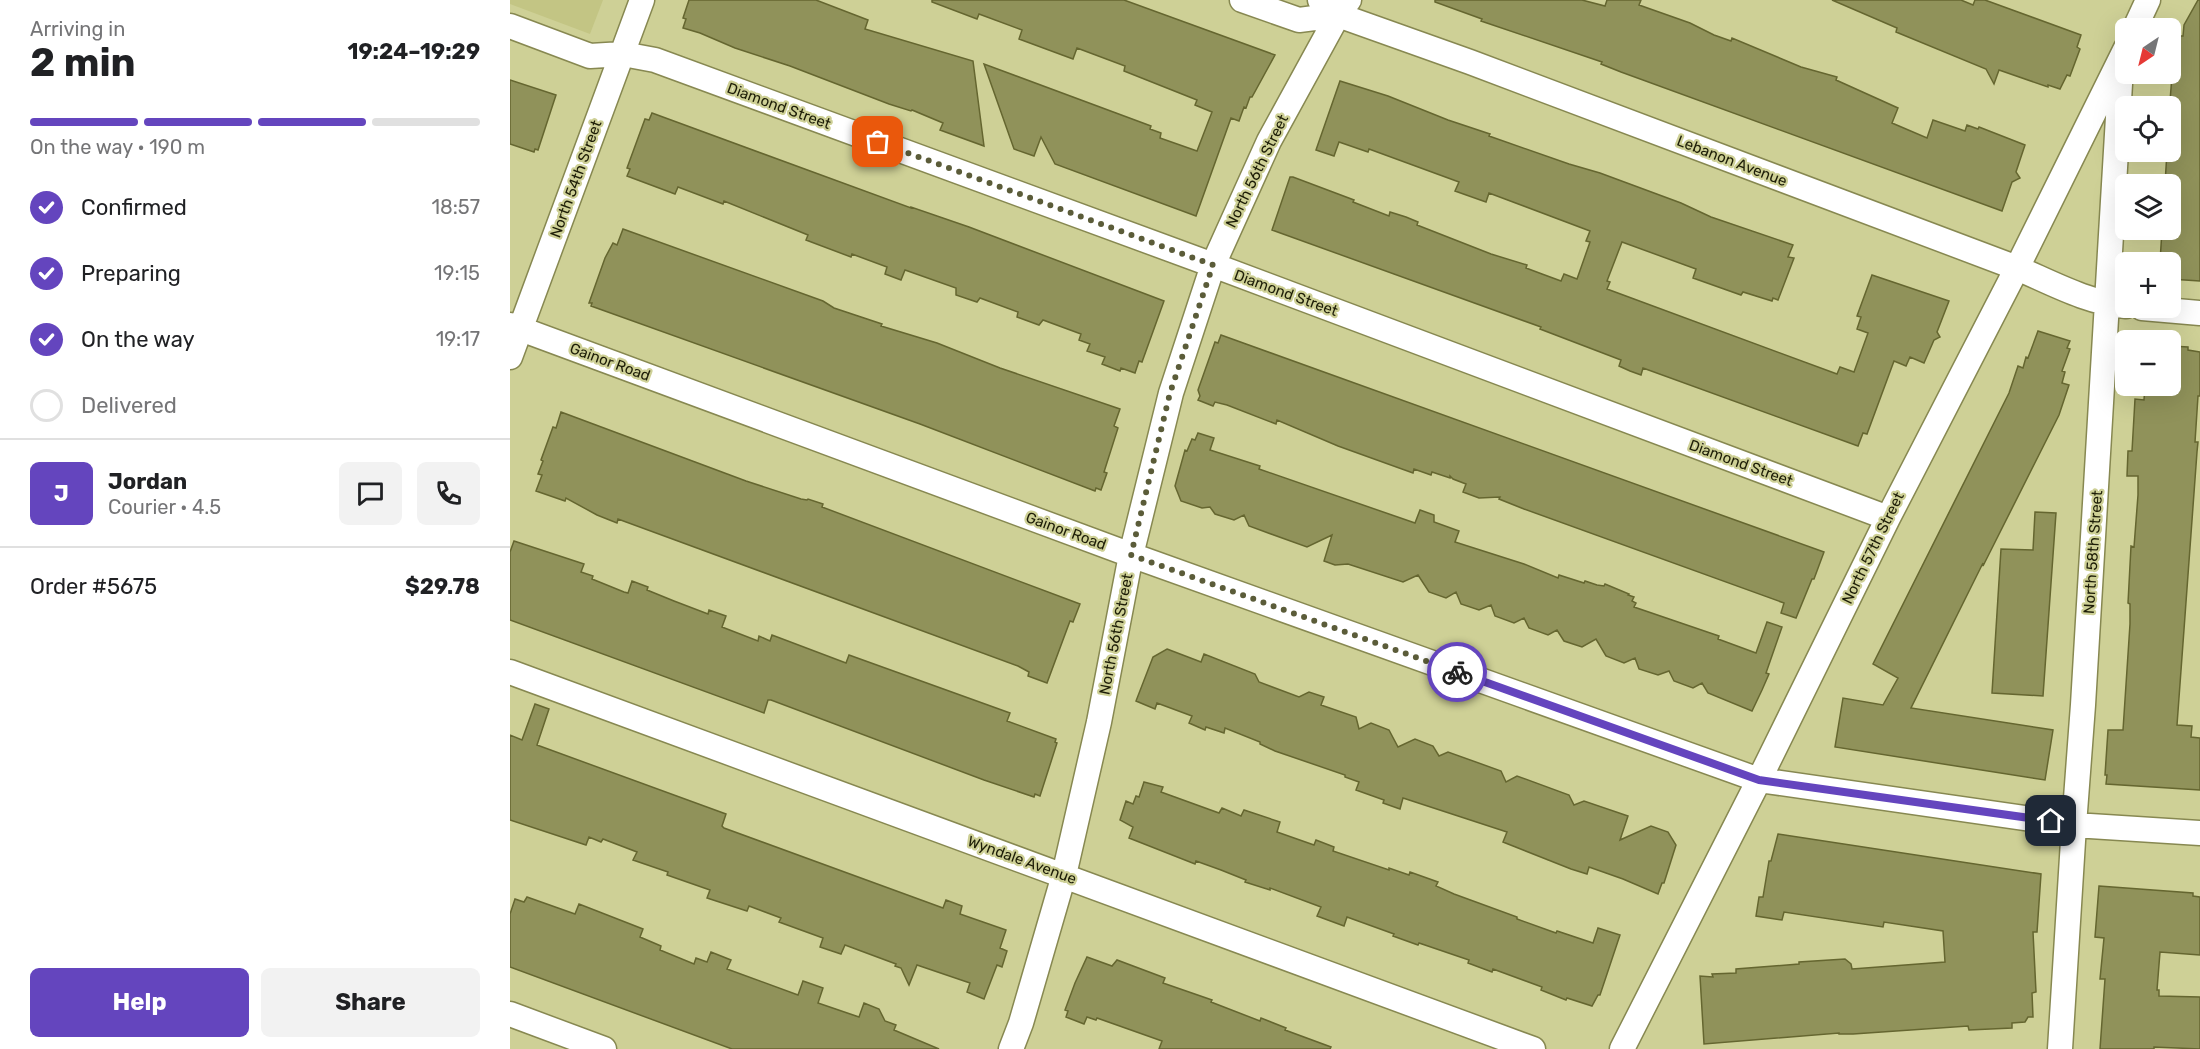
<!DOCTYPE html>
<meta charset="utf-8">
<style>
body{margin:0;font-family:Rubik,sans-serif;background:#f2f2f2;color:#202124;height:100vh;display:flex;flex-direction:column;font-size:22px;white-space:nowrap}
*{box-sizing:border-box;margin:0}
p{font-size:20px;color:#757577}
.icon{flex:none;width:33px;height:33px;fill:none;stroke:currentColor;stroke-width:2;stroke-linecap:round;stroke-linejoin:round}
.map{position:relative;flex:1;overflow:hidden}
.side{display:flex;flex-direction:column;background:#fff;width:510px}
.side>*{flex:none}
.needle{width:39px;rotate:215deg}
.controls{position:absolute;left:1605px;top:18px;display:grid;gap:12px}
.controls a{display:grid;place-items:center;width:66px;height:66px;border-radius:9px;background:#fff;box-shadow:0 6px 24px #0002;font-size:30px}
.pin{position:absolute;display:grid;place-items:center;width:51px;height:51px;color:#fff;margin:-26px;border-radius:12px;box-shadow:0 3px 9px #0006}
.courier{position:absolute;display:grid;place-items:center;width:60px;height:60px;margin:-30px;border:4px solid #6445be;border-radius:50%;background:#fff;color:#222;box-shadow:0 2px 8px #0007}
.summary em{font-style:normal;font-weight:700}
.summary div{display:flex;flex-direction:column-reverse}
.summary{display:flex;align-items:center;justify-content:space-between;height:102px;padding:0 30px}
h1{font-size:39px;font-weight:700;line-height:45px}
.bar{display:grid;grid-template-columns:repeat(4,1fr);gap:9px 6px;align-content:center;height:72px;padding:0 30px}
.bar i{height:8px;border-radius:4px;background:#e0e0e0}
.bar .on{background:#6445be}
.bar p{grid-column:span 4}
.line{display:flex;align-items:center;gap:15px;padding:0 30px;border-top:2px solid #e0e0e0}
.line div{flex:1}
.round{display:grid;place-items:center;flex:none;width:63px;height:63px;border-radius:9px;background:#f2f2f2}
ol{padding:0 30px;list-style:none}
li{display:flex;align-items:center;gap:18px;height:66px}
li p{margin-inline-start:auto}
li .icon{padding:6px;border-radius:50%;background:#6445be;color:#fff;stroke-width:4}
li:last-child{color:#757577}
li i{width:33px;height:33px;border:3px solid #e0e0e0;border-radius:50%}
.action{display:flex;gap:12px;margin-top:auto;padding:12px 30px}
.action a{flex:1;height:69px;border-radius:9px;background:#6445be;color:#fff;font-size:24px;font-weight:700;line-height:69px;text-align:center}
.action a+a{background:#f2f2f2;color:#202124}
main{display:flex;flex:1;min-height:0}
.map>svg:first-child{display:block}
.built{fill:#c3c584}
.building{fill:#90925a;stroke:#656630;stroke-width:1.5}
.lines{fill:none;stroke-linecap:round;stroke-linejoin:round}
.minor-casing{stroke:#878851;stroke-width:27}
.minor{stroke:#fff;stroke-width:24}
.done{stroke:#5b5c39;stroke-width:6;stroke-dasharray:0 10.8}
.route{stroke:#6445be;stroke-width:8}
.labels{text-anchor:middle;stroke-width:4.5;stroke-linejoin:round;paint-order:stroke}
.street-label{font-size:15px;fill:#1d1d07;stroke:#ced096}
</style>
<main>
<section class="side">
<div class="summary"><div><h1>2 min</h1><p>Arriving in</p></div><em>19:24–19:29</em></div>
<div class="bar"><i class="on"></i><i class="on"></i><i class="on"></i><i></i><p>On the way · 190 m</p></div>
<ol>
<li><svg class="icon" aria-label="check" viewBox="0 0 24 24"><path d="M5 12l5 5 9-10"/></svg>Confirmed<p>18:57</p></li>
<li><svg class="icon" aria-label="check" viewBox="0 0 24 24"><path d="M5 12l5 5 9-10"/></svg>Preparing<p>19:15</p></li>
<li><svg class="icon" aria-label="check" viewBox="0 0 24 24"><path d="M5 12l5 5 9-10"/></svg>On the way<p>19:17</p></li>
<li><i></i>Delivered</li>
</ol>
<div class="line" style="height:108px"><b class="round" style="background:#6445be;color:#fff">J</b><div><b>Jordan</b><p>Courier · 4.5</p></div><a class="round"><svg class="icon" aria-label="chat" viewBox="0 0 24 24"><path d="M4 5h16v11H9l-5 4z"/></svg></a><a class="round"><svg class="icon" aria-label="phone" viewBox="0 0 24 24"><path d="M5 4h4l2 5-3 2q2 4 5 5l2-3 5 2v4C11 20 4 13 5 4z"/></svg></a></div>
<div class="line" style="height:78px"><div>Order #5675</div><b>$29.78</b></div>
<div class="action"><a>Help</a><a>Share</a></div>
</section>
<div class="map">
<svg width="1690" height="1049" viewBox="0 0 1690 1049">
<rect width="100%" height="100%" fill="#ced096"/>
<path class="built" d="M 0,0 L 93,0 L 80,34 L 0,4 Z"/>
<path class="building" d="M 179,0 L 306,0 L 358,20 L 355,29 L 463,61 L 474,146 L 430,130 L 433,123 L 402,110 L 401,111 L 379,104 L 280,66 L 225,48 L 190,33 L 173,28 L 176,19 L 173,18 Z
M 422,0 L 614,0 L 765,55 L 742,97 L 740,97 L 736,108 L 734,107 L 729,121 L 721,118 L 686,216 L 545,164 L 531,137 L 524,156 L 504,149 L 474,64 L 641,126 L 640,129 L 651,133 L 650,138 L 687,151 L 702,112 L 685,105 L 687,100 L 614,71 L 615,66 L 567,48 L 563,59 L 509,39 L 512,30 L 469,14 L 467,19 L 422,2 Z
M 925,0 L 1072,0 L 1095,6 L 1097,0 L 1131,0 L 1129,5 L 1180,23 L 1204,35 L 1221,41 L 1222,38 L 1291,67 L 1327,77 L 1326,80 L 1388,108 L 1382,123 L 1417,138 L 1423,120 L 1455,131 L 1457,125 L 1468,129 L 1469,127 L 1515,145 L 1506,172 L 1510,178 L 1502,182 L 1492,211 L 1111,72 L 1091,64 L 1092,62 L 971,21 L 972,19 L 925,2 Z
M 1322,0 L 1451,0 L 1463,5 L 1465,0 L 1475,0 L 1571,35 L 1567,47 L 1570,49 L 1560,76 L 1557,75 L 1550,89 L 1538,85 L 1538,87 L 1489,70 L 1484,84 L 1476,69 L 1386,32 L 1387,28 Z
M 1688,0 L 1690,0 L 1690,281 L 1660,279 L 1660,262 L 1650,262 L 1652,230 L 1660,230 L 1660,184 L 1655,184 L 1657,152 L 1660,152 L 1660,101 L 1664,51 L 1667,51 L 1668,36 L 1673,36 L 1674,25 Z
M 0,80 L 46,95 L 28,150 L 25,149 L 24,152 L 0,144 Z
M 830,81 L 878,96 L 938,120 L 980,134 L 979,136 L 1059,164 L 1090,173 L 1171,203 L 1201,217 L 1283,245 L 1278,257 L 1284,258 L 1268,300 L 1263,298 L 1262,301 L 1233,292 L 1231,295 L 1183,278 L 1186,269 L 1112,242 L 1097,281 L 1100,282 L 1097,289 L 1327,374 L 1330,367 L 1344,372 L 1358,333 L 1347,329 L 1351,317 L 1347,316 L 1362,275 L 1439,301 L 1427,332 L 1430,337 L 1424,340 L 1414,363 L 1400,357 L 1396,366 L 1384,361 L 1357,434 L 1353,433 L 1348,446 L 1133,368 L 1131,375 L 1120,371 L 1109,366 L 1111,360 L 1030,329 L 1031,327 L 762,230 L 780,177 L 783,177 L 844,200 L 843,202 L 879,216 L 880,212 L 896,217 L 908,222 L 907,225 L 981,254 L 1017,265 L 1016,268 L 1032,274 L 1051,281 L 1054,274 L 1067,279 L 1080,242 L 1076,241 L 1080,231 L 979,193 L 976,202 L 945,191 L 949,182 L 859,149 L 858,152 L 829,142 L 824,156 L 806,150 Z
M 142,113 L 401,208 L 401,207 L 459,227 L 654,301 L 632,362 L 629,361 L 625,373 L 611,368 L 610,371 L 592,364 L 595,357 L 577,351 L 580,344 L 569,340 L 571,334 L 533,320 L 529,325 L 507,317 L 508,312 L 470,298 L 467,302 L 446,295 L 446,288 L 395,270 L 391,280 L 375,274 L 377,267 L 342,254 L 341,257 L 296,240 L 298,235 L 214,201 L 213,204 L 168,187 L 165,194 L 117,176 L 120,169 L 117,168 L 135,119 L 139,120 Z
M 113,229 L 313,301 L 324,308 L 372,324 L 371,326 L 427,343 L 490,368 L 610,409 L 604,426 L 608,428 L 594,472 L 597,473 L 591,490 L 586,488 L 585,491 L 410,424 L 81,306 L 82,303 L 79,303 L 95,258 L 103,243 L 107,245 Z
M 1528,331 L 1560,341 L 1557,348 L 1560,349 L 1552,371 L 1555,372 L 1552,383 L 1559,385 L 1549,415 L 1473,566 L 1473,563 L 1401,708 L 1543,730 L 1535,780 L 1325,747 L 1333,698 L 1373,705 L 1388,678 L 1363,664 L 1499,393 L 1508,366 L 1513,368 L 1516,357 L 1518,358 Z
M 711,335 L 1314,552 L 1304,579 L 1302,579 L 1286,618 L 1271,613 L 1274,603 L 1014,509 L 989,499 L 990,497 L 969,498 L 953,492 L 956,484 L 943,479 L 940,476 L 940,478 L 922,472 L 921,475 L 904,469 L 903,473 L 828,446 L 767,420 L 766,424 L 717,405 L 705,402 L 703,406 L 688,400 L 690,396 L 688,390 L 705,342 L 708,343 Z
M 1661,346 L 1678,347 L 1678,350 L 1690,352 L 1690,396 L 1688,396 L 1685,442 L 1688,442 L 1687,452 L 1667,725 L 1682,726 L 1681,737 L 1690,738 L 1690,790 L 1596,784 L 1597,775 L 1595,775 L 1598,730 L 1613,730 L 1620,624 L 1620,604 L 1618,603 L 1621,546 L 1624,547 L 1628,495 L 1628,476 L 1617,476 L 1618,451 L 1622,451 L 1625,399 L 1634,400 L 1635,386 L 1660,386 Z
M 51,412 L 236,481 L 291,499 L 297,500 L 298,499 L 313,504 L 312,507 L 570,604 L 563,622 L 560,621 L 537,683 L 518,676 L 519,672 L 508,666 L 108,519 L 107,523 L 87,515 L 56,498 L 55,501 L 26,491 L 32,475 L 28,474 L 33,461 L 31,460 L 43,427 L 46,428 Z
M 688,433 L 704,438 L 700,450 L 750,466 L 749,469 L 905,523 L 910,510 L 924,515 L 924,522 L 949,531 L 945,542 L 1014,564 L 1048,578 L 1049,575 L 1074,583 L 1075,581 L 1087,585 L 1094,586 L 1095,584 L 1119,594 L 1118,595 L 1124,597 L 1122,601 L 1126,603 L 1124,607 L 1209,636 L 1208,639 L 1246,653 L 1257,622 L 1272,627 L 1256,673 L 1259,674 L 1252,690 L 1242,711 L 1198,693 L 1192,683 L 1183,688 L 1164,681 L 1159,671 L 1148,675 L 1129,669 L 1125,658 L 1114,663 L 1096,656 L 1086,639 L 1072,647 L 1054,641 L 1047,630 L 1038,635 L 1019,628 L 1014,618 L 1004,623 L 985,616 L 981,605 L 969,610 L 951,604 L 946,592 L 936,598 L 919,592 L 908,575 L 893,582 L 838,564 L 825,565 L 814,561 L 822,535 L 797,547 L 739,526 L 734,515 L 724,520 L 705,514 L 700,507 L 692,508 L 671,501 L 665,486 L 675,450 L 677,451 L 682,439 L 685,440 Z
M 1525,512 L 1546,513 L 1533,696 L 1482,693 L 1491,549 L 1523,550 Z
M 4,541 L 74,564 L 71,572 L 83,576 L 82,579 L 114,592 L 118,593 L 122,581 L 138,587 L 137,590 L 164,601 L 198,614 L 199,610 L 216,616 L 212,627 L 248,641 L 249,636 L 260,641 L 262,635 L 336,663 L 339,655 L 500,713 L 497,721 L 546,739 L 545,742 L 547,743 L 530,796 L 525,794 L 524,797 L 474,780 L 261,700 L 258,700 L 254,713 L 0,620 L 0,552 Z
M 657,649 L 691,662 L 694,654 L 745,674 L 749,682 L 789,697 L 799,692 L 814,697 L 811,705 L 846,717 L 849,729 L 861,723 L 879,730 L 888,747 L 905,739 L 923,746 L 929,756 L 938,752 L 991,771 L 996,782 L 1007,776 L 1059,795 L 1064,805 L 1074,801 L 1118,816 L 1110,840 L 1141,826 L 1158,832 L 1166,845 L 1154,883 L 1152,883 L 1148,894 L 1113,879 L 1079,867 L 1077,874 L 1061,869 L 993,842 L 997,832 L 893,798 L 890,809 L 873,803 L 874,800 L 846,790 L 849,782 L 835,777 L 835,775 L 765,751 L 750,744 L 750,742 L 715,728 L 714,733 L 696,727 L 695,730 L 679,723 L 682,716 L 647,703 L 645,709 L 626,701 L 643,657 Z
M 25,704 L 39,709 L 27,745 L 216,814 L 212,826 L 214,828 L 433,908 L 436,900 L 452,906 L 450,914 L 496,930 L 490,948 L 497,951 L 492,967 L 487,965 L 474,999 L 457,992 L 460,983 L 407,965 L 399,985 L 391,968 L 385,966 L 386,964 L 335,945 L 331,954 L 310,947 L 313,938 L 269,922 L 271,918 L 239,906 L 237,911 L 197,898 L 200,890 L 157,875 L 158,872 L 123,860 L 127,852 L 93,839 L 91,842 L 79,837 L 76,845 L 0,820 L 0,735 L 12,740 Z
M 634,782 L 653,787 L 651,792 L 709,813 L 712,808 L 731,816 L 734,810 L 770,822 L 767,832 L 804,845 L 806,840 L 824,847 L 823,851 L 879,870 L 879,868 L 899,875 L 900,872 L 928,882 L 926,886 L 944,894 L 1007,917 L 1007,919 L 1046,933 L 1047,931 L 1083,943 L 1088,928 L 1110,935 L 1090,995 L 1088,995 L 1082,1006 L 1057,998 L 1056,1000 L 1031,990 L 1032,987 L 983,969 L 982,972 L 958,963 L 959,960 L 909,943 L 908,945 L 883,936 L 884,934 L 837,917 L 834,926 L 807,916 L 811,907 L 760,888 L 760,890 L 735,882 L 736,880 L 711,870 L 686,861 L 685,864 L 619,838 L 623,827 L 610,820 L 616,801 L 623,804 L 626,796 L 629,797 Z
M 1268,834 L 1531,874 L 1527,932 L 1523,932 L 1526,992 L 1522,993 L 1523,1017 L 1518,1017 L 1515,1022 L 1502,1023 L 1502,1028 L 1459,1030 L 1458,1026 L 1343,1034 L 1329,1034 L 1329,1033 L 1194,1044 L 1190,976 L 1203,977 L 1202,974 L 1226,973 L 1226,969 L 1289,964 L 1289,962 L 1335,959 L 1341,964 L 1342,969 L 1435,962 L 1433,931 L 1374,922 L 1373,927 L 1274,912 L 1272,920 L 1246,916 L 1249,897 L 1253,897 L 1259,861 L 1261,861 Z
M 1589,886 L 1683,893 L 1683,896 L 1690,897 L 1690,955 L 1650,952 L 1647,990 L 1649,990 L 1649,996 L 1690,997 L 1690,1049 L 1644,1047 L 1644,1049 L 1590,1049 L 1595,979 L 1590,979 L 1594,938 L 1585,937 Z
M 17,897 L 65,914 L 69,904 L 133,929 L 130,937 L 151,946 L 150,950 L 184,964 L 186,958 L 197,962 L 201,952 L 221,960 L 217,969 L 288,995 L 293,981 L 313,988 L 308,1003 L 349,1017 L 354,1003 L 369,1009 L 375,1021 L 386,1025 L 384,1030 L 429,1049 L 222,1049 L 0,967 L 0,914 L 5,899 L 14,902 Z
M 577,957 L 602,966 L 607,960 L 655,978 L 653,983 L 702,1000 L 701,1002 L 750,1021 L 751,1018 L 776,1028 L 775,1030 L 821,1047 L 820,1049 L 649,1049 L 652,1041 L 587,1018 L 586,1020 L 577,1017 L 574,1024 L 556,1017 L 558,1011 L 555,1010 L 565,983 Z"/>
<g class="lines">
<g class="minor-casing">
<path id="minor" d="M 732,0 L 789,20 L 828,15
M 810,0 L 828,15 L 960,62 L 1507,268 C 1542,283 1578,303 1616,306
M 0,26 L 80,56 L 113,54 L 145,60 L 703,265 L 1378,518
M 1625,28 L 1638,0
M 1632,308 L 1690,313
M 0,325 L 621,555 L 1249,780 L 1564,825 L 1690,833
M 0,357 L 132,0
M 0,672 L 1023,1049
M 0,1014 L 94,1049
M 501,1049 L 511,1023 L 554,875 L 589,722 L 621,555 L 661,393 L 703,265 L 759,141 L 828,15 L 839,0
M 1112,1049 L 1249,780 L 1378,518 L 1507,268 L 1616,48
M 1550,1049 L 1564,825 L 1573,705 L 1611,67"/>
</g>
<use href="#minor" class="minor"/>
</g>
<g class="lines">
<path class="done" d="M 368,142 L 703,265 L 660,393 L 621,555 L 947,672"/>
<path class="route" d="M 947,672 L 1249,780 L 1541,821"/>
</g>
<g class="labels">
<g class="street-label">
<text transform="translate(269 106) rotate(20)" y="5">Diamond Street</text>
<text transform="translate(1222 161) rotate(21)" y="5">Lebanon Avenue</text>
<text transform="translate(747 171) rotate(-64)" y="5">North 56th Street</text>
<text transform="translate(66 179) rotate(-70)" y="5">North 54th Street</text>
<text transform="translate(776 293) rotate(20)" y="5">Diamond Street</text>
<text transform="translate(100 362) rotate(20)" y="5">Gainor Road</text>
<text transform="translate(1231 463) rotate(20)" y="5">Diamond Street</text>
<text transform="translate(556 531) rotate(20)" y="5">Gainor Road</text>
<text transform="translate(1363 548) rotate(-64)" y="5">North 57th Street</text>
<text transform="translate(1583 552) rotate(-86)" y="5">North 58th Street</text>
<text transform="translate(606 634) rotate(-79)" y="5">North 56th Street</text>
<text transform="translate(512 860) rotate(20)" y="5">Wyndale Avenue</text>
</g>
</g>
</svg>
<div class="controls">
<a><svg class="needle" viewBox="-14 -14 28 28"><path d="M0-13l5 13h-10z" fill="#e53935"/><path d="M0 13l5-13h-10z" fill="#757577"/></svg></a>
<a><svg class="icon" aria-label="locate" viewBox="0 0 24 24"><circle cx="12" cy="12" r="6"/><path d="M12 2v4M12 18v4M2 12h4M18 12h4"/></svg></a>
<a><svg class="icon" aria-label="layers" viewBox="0 0 24 24"><path d="M12 4l9 5-9 5-9-5zM3 14l9 5 9-5"/></svg></a>
<a>+</a>
<a>−</a>
</div>
<div class="pin" style="left:368px;top:142px;background:#ea580c"><svg class="icon" aria-label="bag" viewBox="0 0 24 24"><path d="M5 8h14l-1 12H6zM9 8a3 3 0 0 1 6 0"/></svg></div>
<div class="pin" style="left:1541px;top:821px;background:#1f2937"><svg class="icon" aria-label="home" viewBox="0 0 24 24"><path d="M3 11l9-7 9 7M6 9v11h12V9"/></svg></div>
<div class="courier" style="left:947px;top:672px"><svg class="icon" aria-label="bike" viewBox="0 0 24 24"><circle cx="6" cy="16" r="4"/><circle cx="18" cy="16" r="4"/><path d="M6 16l4-8h5l3 8M10 8l3 8H6M13 5h3"/></svg></div>
</div>
</main>
